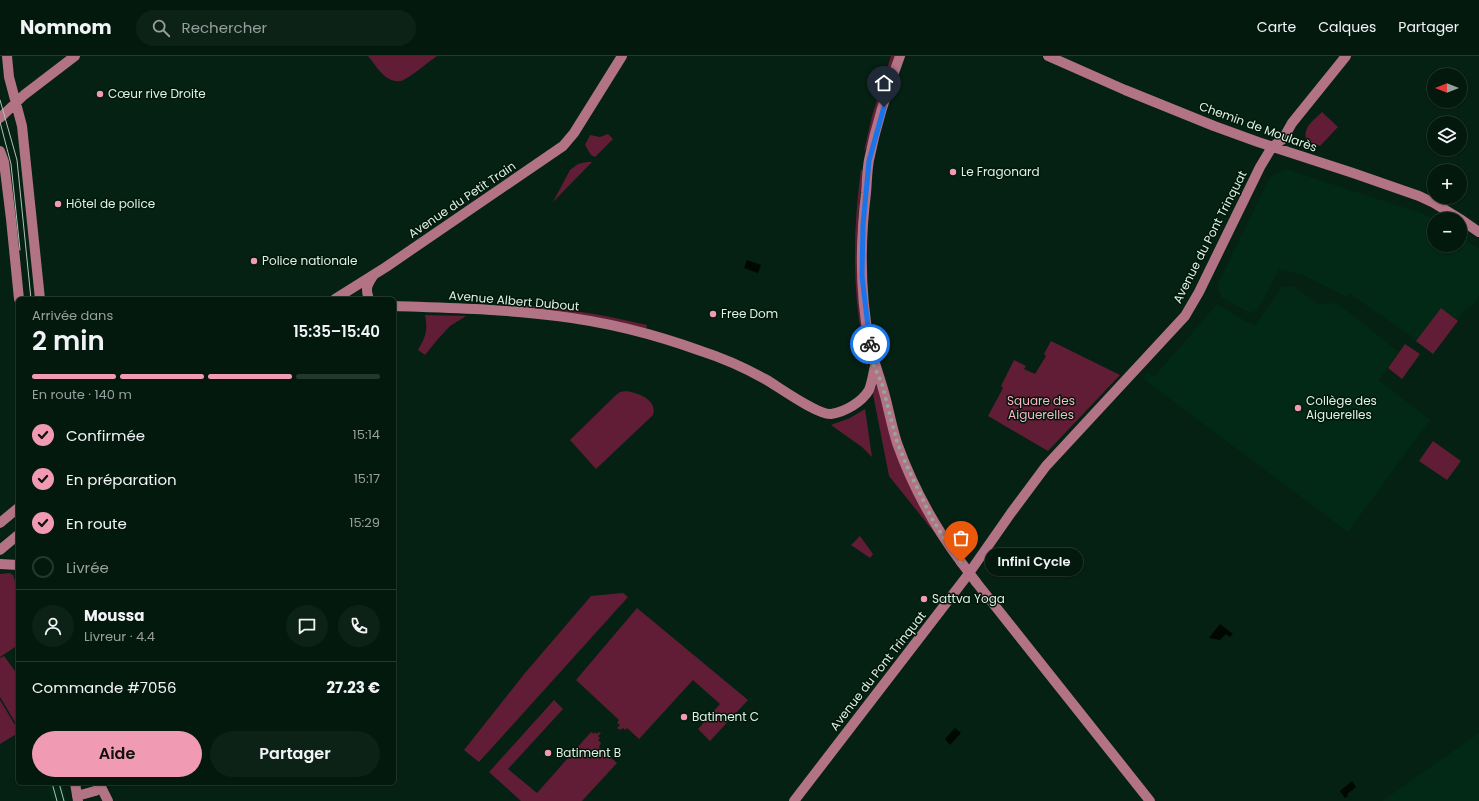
<!DOCTYPE html>
<html lang="fr">
<meta charset="utf-8">
<style>
body{margin:0;font-family:Poppins,sans-serif;background:#0d2217;color:#f1f3f6;height:100vh;display:flex;flex-direction:column;font-size:15px;white-space:nowrap}
*{box-sizing:border-box;margin:0}
p{font-size:13px;color:#97a09e}
.icon{flex:none;width:22px;height:22px;fill:none;stroke:currentColor;stroke-width:2;stroke-linecap:round;stroke-linejoin:round}
.map{position:relative;flex:1;overflow:hidden}
.sheet{position:absolute;left:16px;top:241px;width:380px;height:488px;display:flex;flex-direction:column;background:#04190e;border-radius:6px;box-shadow:0 1px 3px #0004,0 0 0 1px #25382e}
.sheet>*{flex:none}
.needle{width:26px;rotate:270deg}
.controls{position:absolute;left:1427px;top:12px;display:grid;gap:8px}
.controls a{display:grid;place-items:center;width:40px;height:40px;border-radius:50%;background:#04190e;box-shadow:0 1px 3px #0004,0 0 0 1px #25382e;font-size:20px}
.pin{position:absolute;display:grid;place-items:center;width:34px;height:34px;color:#fff;margin:-41px -17px;border-radius:50% 50% 50% 0;rotate:-45deg;box-shadow:0 0 4px #0007}
.pin .icon{rotate:45deg}
.courier{position:absolute;display:grid;place-items:center;width:40px;height:40px;margin:-20px;border:3px solid #1a73e8;border-radius:50%;background:#fff;color:#222;box-shadow:0 1px 5px #0007}
.bubble{position:absolute;height:28px;border-radius:14px;background:#04190e;box-shadow:0 1px 3px #0004,0 0 0 1px #25382e;font-size:13px;font-weight:600;line-height:28px;text-align:center}
.summary em{font-style:normal;font-weight:600}
.summary div{display:flex;flex-direction:column-reverse}
.summary{display:flex;align-items:center;justify-content:space-between;height:68px;padding:0 16px}
h1{font-size:26px;font-weight:600;line-height:30px}
.bar{display:grid;grid-template-columns:repeat(4,1fr);gap:6px 4px;align-content:center;height:48px;padding:0 16px}
.bar i{height:5px;border-radius:3px;background:#25382e}
.bar .active{background:#f19ab3}
.bar p{grid-column:span 4}
.line{display:flex;align-items:center;gap:10px;padding:0 16px;border-top:1px solid #25382e}
.line div{flex:1}
.round{display:grid;place-items:center;flex:none;width:42px;height:42px;border-radius:21px;background:#0d2217}
ol{padding:0 16px;list-style:none}
li{display:flex;align-items:center;gap:12px;height:44px}
li p{margin-inline-start:auto}
li .icon{padding:4px;border-radius:50%;background:#f19ab3;color:#111;stroke-width:4}
li:last-child{color:#97a09e}
li i{width:22px;height:22px;border:2px solid #25382e;border-radius:50%}
.primary-button{display:flex;gap:8px;margin-top:auto;padding:8px 16px}
.primary-button a{flex:1;height:46px;border-radius:24px;background:#f19ab3;color:#111;font-size:16px;font-weight:600;line-height:46px;text-align:center}
.primary-button a+a{background:#0d2217;color:#f1f3f6}
header{display:flex;align-items:center;gap:24px;box-sizing:border-box;height:56px;padding:0 20px;background:#04190e;border-bottom:1px solid #25382e}
header strong{font-size:19px}
nav{display:flex;gap:22px;margin-inline-start:auto;font-size:14px}
.search{width:280px;height:36px;background:#0d2217;display:flex;align-items:center;gap:10px;box-sizing:border-box;padding:0 14px;border-radius:22px;color:#97a09e;font-size:15px}
.map>svg:first-child{display:block}
.built{fill:#022816}
.green{fill:#611d36}
.water{fill:#010803}
.lines{fill:none;stroke-linecap:round;stroke-linejoin:round}
.secondary{stroke:#b17385;stroke-width:10}
.tram{stroke:#afc3b7;stroke-width:1}
.secondary-bridge{stroke:#b17385;stroke-width:10}
.done{stroke:#93a89c;stroke-width:4;stroke-dasharray:0 7.2}
.route{stroke:#1a73e8;stroke-width:5}
.poi-dot{fill:#f19ab3;stroke:#00180a;stroke-width:1.5}
.labels{text-anchor:middle;stroke-width:3;stroke-linejoin:round;paint-order:stroke}
.poi-label{font-size:12px;fill:#dff0e5;stroke:#00180a;text-anchor:start}
.street-label{font-size:12px;fill:#dff0e5;stroke:#00180a}
.park-label{font-size:12px;fill:#fdb3c8;stroke:#00180a}
</style>
<header>
<strong>Nomnom</strong>
<div class="search"><svg class="icon" aria-label="search" viewBox="0 0 24 24"><circle cx="10" cy="10" r="6"/><path d="M15 15l6 6"/></svg>Rechercher</div>
<nav><a>Carte</a><a>Calques</a><a>Partager</a></nav>
</header>
<div class="map">
<svg width="1479" height="745" viewBox="0 0 1479 745">
<rect width="100%" height="100%" fill="#052113"/>
<path class="built" d="M 1286,113 L 1424,158 L 1434,164 L 1434,189 L 1460,189 L 1460,180 L 1479,193 L 1479,240 L 1475,247 L 1463,256 L 1433,298 L 1412,281 L 1350,238 L 1347,241 L 1303,219 L 1279,213 L 1258,254 L 1250,257 L 1221,241 L 1217,229 L 1270,121 Z
M 1293,230 L 1317,248 L 1337,247 L 1399,296 L 1379,324 L 1430,364 L 1348,476 L 1143,323 L 1148,317 L 1154,321 L 1217,248 L 1254,270 L 1282,231 Z
M 1479,677 L 1479,745 L 1382,745 L 1449,698 Z
M 47,727 L 62,727 L 67,745 L 52,745 Z"/>
<path class="green" d="M 368,0 L 437,0 C 428,6 410,22 401,25 C 396,26 390,24 386,21 C 379,16 374,7 368,0 Z
M 891,0 L 895,0 L 882,37 L 867,91 L 864,95 L 872,60 Z
M 1322,56 L 1338,71 L 1320,90 L 1312,87 L 1306,83 C 1303,71 1314,64 1322,56 Z
M 608,78 L 613,83 L 595,101 L 591,99 L 585,89 L 590,79 L 600,81 Z
M 587,106 L 592,106 L 553,146 L 570,114 L 578,108 Z
M 861,113 L 863,116 C 859,147 856,177 857,208 C 858,242 863,277 868,311 L 866,308 C 863,287 859,267 857,247 C 853,202 855,157 861,113 Z
M 521,249 C 565,252 604,259 647,269 L 646,274 L 521,253 Z
M 1441,252 L 1458,265 L 1433,298 L 1416,285 Z
M 425,259 L 466,260 L 450,270 L 438,283 L 425,299 L 418,294 C 426,280 428,275 425,259 Z
M 1051,285 L 1120,319 L 1048,395 L 988,360 L 1003,332 L 1001,330 L 1014,304 L 1026,310 L 1024,313 L 1035,318 L 1046,300 L 1044,298 Z
M 1405,288 L 1420,298 L 1402,323 L 1388,312 Z
M 877,329 L 942,486 L 889,420 L 873,338 Z
M 626,335 C 637,337 658,343 653,359 L 596,413 L 570,384 L 616,339 L 620,336 Z
M 865,353 L 872,401 L 862,391 L 831,369 L 850,362 Z
M 1433,385 L 1461,405 L 1447,424 L 1419,405 Z
M 860,480 L 873,498 L 870,502 L 851,489 Z
M 10,517 L 13,519 L 15,525 L 18,567 L 18,589 L 0,601 L 0,518 Z
M 623,537 L 628,541 L 479,706 L 464,694 L 525,617 L 591,540 Z
M 637,552 L 748,644 L 710,685 L 698,673 L 720,648 L 693,624 L 639,683 L 627,672 L 625,674 L 623,672 L 620,674 L 617,672 L 620,669 L 617,667 L 619,664 L 576,624 Z
M 4,600 L 18,619 L 18,671 L 0,641 L 0,602 Z
M 0,644 L 18,674 L 18,677 L 0,688 Z
M 554,644 L 563,653 L 508,713 L 537,737 L 591,676 L 594,678 L 595,676 L 597,678 L 599,676 L 601,677 L 598,680 L 600,682 L 598,684 L 601,687 L 599,691 L 617,707 L 582,745 L 521,745 L 489,716 Z"/>
<path class="water" d="M 747,204 L 761,209 L 758,217 L 744,212 Z
M 1220,568 L 1233,578 L 1230,581 L 1226,578 L 1220,584 L 1209,582 Z
M 955,672 L 961,677 L 950,689 L 945,683 Z
M 1352,725 L 1356,731 L 1347,738 L 1348,740 L 1345,742 L 1340,735 Z"/>
<g class="lines">
<path class="secondary" d="M 7,0 L 9,21 L 22,70 L 40,243
M 900,0 C 887,34 876,69 869,104 C 867,115 867,126 866,137 C 860,186 860,236 869,285 C 873,304 880,321 885,340 C 889,355 892,371 897,387 C 912,429 934,470 961,506
M 1048,0 L 1125,34 L 1214,70 L 1258,86 L 1353,117 L 1419,140 L 1434,147 L 1460,163
M 0,62 L 24,39 L 75,0
M 0,95 L 4,106 L 11,163 L 19,243
M 1460,163 L 1479,176
M 335,243 L 386,211 L 563,90 L 574,77 L 622,0
M 369,243 C 365,233 367,229 373,220
M 394,250 C 448,252 503,253 557,260 C 607,266 654,278 701,295 C 723,302 745,312 765,323 C 779,331 817,359 831,358 C 845,356 862,346 869,334 C 872,327 873,318 875,310
M 0,467 L 18,452
M 0,494 L 18,479
M 0,508 L 18,509
M 976,526 L 1150,745
M 75,727 L 78,745
M 99,727 L 108,745
M 77,740 L 95,735 L 101,731
M 794,745 L 967,520 L 1011,457 L 1046,410 L 1185,260 L 1199,236 L 1260,111 L 1272,91 L 1283,83 L 1292,67 L 1346,0"/>
<path class="tram" d="M 0,44 L 17,104 L 31,243
M 0,66 L 11,108 L 20,194
M 52,727 L 57,745
M 59,727 L 64,745"/>
<path class="secondary-bridge" d="M 961,506 L 976,526"/>
</g>
<g class="lines">
<path class="done" d="M 870,288 L 874,310 L 882,328 L 897,386 L 906,408 L 931,461 L 947,487 L 961,506"/>
<path class="route" d="M 870,288 L 862,220 L 863,169 L 869,105 L 884,51"/>
</g>
<g class="poi-dot">
<circle cx="100" cy="38" r="4"/>
<circle cx="953" cy="116" r="4"/>
<circle cx="58" cy="148" r="4"/>
<circle cx="254" cy="205" r="4"/>
<circle cx="713" cy="258" r="4"/>
<circle cx="1298" cy="352" r="4"/>
<circle cx="924" cy="543" r="4"/>
<circle cx="684" cy="661" r="4"/>
<circle cx="548" cy="697" r="4"/>
</g>
<g class="labels">
<g class="poi-label">
<text x="108" y="42">Cœur rive Droite</text>
<text x="961" y="120">Le Fragonard</text>
<text x="66" y="152">Hôtel de police</text>
<text x="262" y="209">Police nationale</text>
<text x="721" y="262">Free Dom</text>
<text x="1306" y="349">Collège des<tspan x="1306" dy="14">Aiguerelles</tspan></text>
<text x="932" y="547">Sattva Yoga</text>
<text x="692" y="665">Batiment C</text>
<text x="556" y="701">Batiment B</text>
</g>
<g class="street-label">
<text transform="translate(1258 71) rotate(20)" y="4">Chemin de Moularès</text>
<text transform="translate(462 144) rotate(-34)" y="4">Avenue du Petit Train</text>
<text transform="translate(1210 181) rotate(-63)" y="4">Avenue du Pont Trinquat</text>
<text transform="translate(514 245) rotate(5)" y="4">Avenue Albert Dubout</text>
<text transform="translate(878 615) rotate(-52)" y="4">Avenue du Pont Trinquat</text>
</g>
<g class="park-label">
<text x="1041" y="349">Square des<tspan x="1041" dy="14">Aiguerelles</tspan></text>
</g>
</g>
</svg>
<div class="controls">
<a><svg class="needle" viewBox="-14 -14 28 28"><path d="M0-13l5 13h-10z" fill="#e53935"/><path d="M0 13l5-13h-10z" fill="#97a09e"/></svg></a>
<a><svg class="icon" aria-label="layers" viewBox="0 0 24 24"><path d="M12 4l9 5-9 5-9-5zM3 14l9 5 9-5"/></svg></a>
<a>+</a>
<a>−</a>
</div>
<div class="pin" style="left:961px;top:506px;background:#ea580c"><svg class="icon" aria-label="bag" viewBox="0 0 24 24"><path d="M5 8h14l-1 12H6zM9 8a3 3 0 0 1 6 0"/></svg></div>
<div class="pin" style="left:884px;top:51px;background:#1f2937"><svg class="icon" aria-label="home" viewBox="0 0 24 24"><path d="M3 11l9-7 9 7M6 9v11h12V9"/></svg></div>
<div class="courier" style="left:870px;top:288px"><svg class="icon" aria-label="bike" viewBox="0 0 24 24"><circle cx="6" cy="16" r="4"/><circle cx="18" cy="16" r="4"/><path d="M6 16l4-8h5l3 8M10 8l3 8H6M13 5h3"/></svg></div>
<div class="bubble" style="left:985px;top:492px;width:98px">Infini Cycle</div>
<section class="sheet">
<div class="summary"><div><h1>2 min</h1><p>Arrivée dans</p></div><em>15:35–15:40</em></div>
<div class="bar"><i class="active"></i><i class="active"></i><i class="active"></i><i></i><p>En route · 140 m</p></div>
<ol>
<li><svg class="icon" aria-label="check" viewBox="0 0 24 24"><path d="M5 12l5 5 9-10"/></svg>Confirmée<p>15:14</p></li>
<li><svg class="icon" aria-label="check" viewBox="0 0 24 24"><path d="M5 12l5 5 9-10"/></svg>En préparation<p>15:17</p></li>
<li><svg class="icon" aria-label="check" viewBox="0 0 24 24"><path d="M5 12l5 5 9-10"/></svg>En route<p>15:29</p></li>
<li><i></i>Livrée</li>
</ol>
<div class="line" style="height:72px"><a class="round"><svg class="icon" aria-label="person" viewBox="0 0 24 24"><circle cx="12" cy="8" r="4"/><path d="M4 21q1-7 8-7t8 7"/></svg></a><div><b>Moussa</b><p>Livreur · 4.4</p></div><a class="round"><svg class="icon" aria-label="chat" viewBox="0 0 24 24"><path d="M4 5h16v11H9l-5 4z"/></svg></a><a class="round"><svg class="icon" aria-label="phone" viewBox="0 0 24 24"><path d="M5 4h4l2 5-3 2q2 4 5 5l2-3 5 2v4C11 20 4 13 5 4z"/></svg></a></div>
<div class="line" style="height:52px"><div>Commande #7056</div><b>27.23 €</b></div>
<div class="primary-button"><a>Aide</a><a>Partager</a></div>
</section>
</div>
